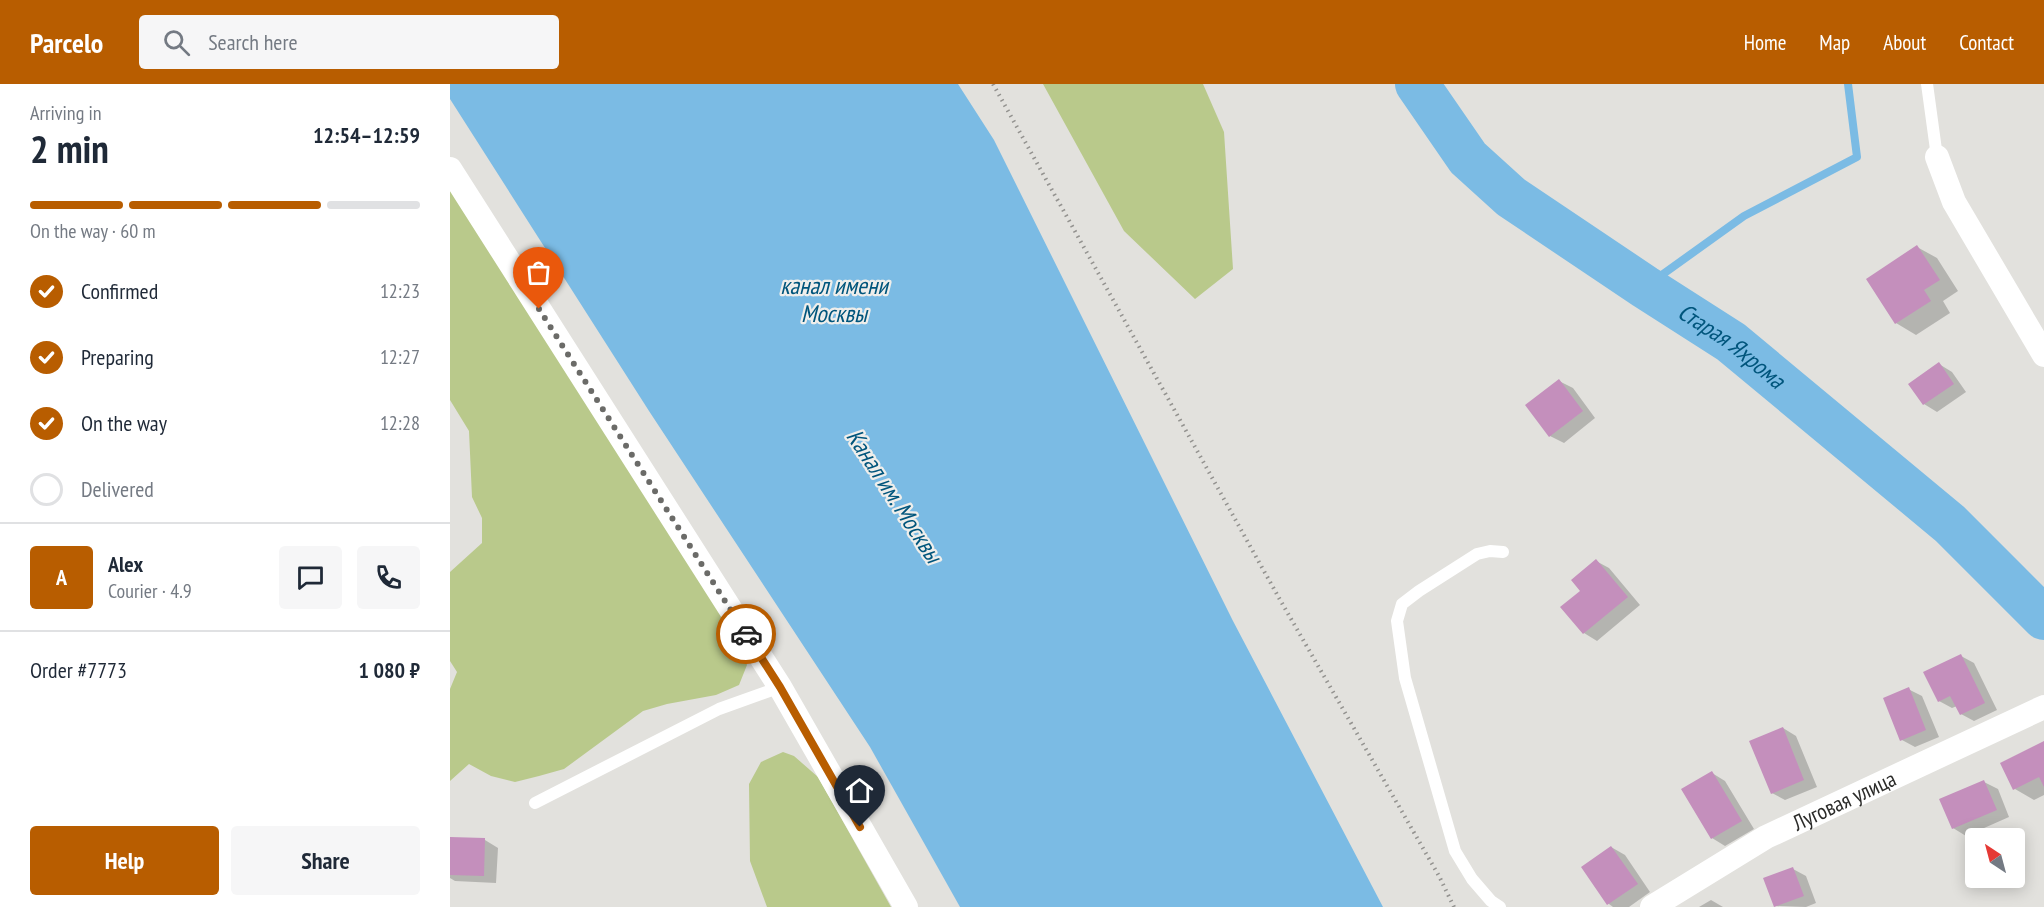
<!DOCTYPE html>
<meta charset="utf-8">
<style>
body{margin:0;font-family:"PT Sans Narrow",sans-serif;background:#f6f6f7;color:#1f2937;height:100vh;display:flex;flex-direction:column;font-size:22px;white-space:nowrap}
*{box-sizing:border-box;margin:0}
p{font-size:20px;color:#747a83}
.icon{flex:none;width:33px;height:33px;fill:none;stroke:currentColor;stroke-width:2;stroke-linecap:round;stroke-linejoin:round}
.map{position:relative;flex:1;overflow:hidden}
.drawer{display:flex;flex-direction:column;background:#fff;width:450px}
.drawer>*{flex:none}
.needle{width:39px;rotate:324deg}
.fabs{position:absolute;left:1515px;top:744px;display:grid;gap:12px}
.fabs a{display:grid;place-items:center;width:60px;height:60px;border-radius:6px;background:#fff;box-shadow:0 3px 15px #0003;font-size:30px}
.pin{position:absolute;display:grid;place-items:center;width:51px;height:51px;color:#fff;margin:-62px -26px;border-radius:50% 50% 50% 0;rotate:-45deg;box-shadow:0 0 6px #0007}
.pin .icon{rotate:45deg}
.courier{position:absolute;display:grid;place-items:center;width:60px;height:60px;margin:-30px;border:4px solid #b85d00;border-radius:50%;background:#fff;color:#222;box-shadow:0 2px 8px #0007}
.head em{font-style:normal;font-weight:700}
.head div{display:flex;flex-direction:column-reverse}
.head{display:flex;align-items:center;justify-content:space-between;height:102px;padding:0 30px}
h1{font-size:39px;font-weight:700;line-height:45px}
.bar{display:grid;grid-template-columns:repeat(4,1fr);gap:9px 6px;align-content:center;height:72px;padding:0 30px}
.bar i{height:8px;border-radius:4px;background:#e0e1e3}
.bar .current{background:#b85d00}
.bar p{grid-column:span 4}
.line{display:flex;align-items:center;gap:15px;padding:0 30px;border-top:2px solid #e0e1e3}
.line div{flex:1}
.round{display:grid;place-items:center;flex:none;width:63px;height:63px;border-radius:6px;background:#f6f6f7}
ol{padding:0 30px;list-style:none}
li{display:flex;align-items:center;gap:18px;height:66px}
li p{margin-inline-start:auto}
li .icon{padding:6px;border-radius:50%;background:#b85d00;color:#fff;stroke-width:4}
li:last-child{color:#747a83}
li i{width:33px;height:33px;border:3px solid #e0e1e3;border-radius:50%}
.button{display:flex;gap:12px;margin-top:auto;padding:12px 30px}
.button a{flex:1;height:69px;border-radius:6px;background:#b85d00;color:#fff;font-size:24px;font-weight:700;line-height:69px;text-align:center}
.button a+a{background:#f6f6f7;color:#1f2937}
header{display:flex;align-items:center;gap:36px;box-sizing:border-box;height:84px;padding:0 30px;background:#b85d00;color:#fff}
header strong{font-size:28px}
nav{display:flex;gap:33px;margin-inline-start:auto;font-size:21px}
.search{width:420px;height:54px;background:#f6f6f7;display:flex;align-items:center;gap:15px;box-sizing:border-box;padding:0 21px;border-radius:6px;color:#747a83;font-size:22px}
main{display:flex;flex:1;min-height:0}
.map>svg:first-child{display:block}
.green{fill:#b9c98b}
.water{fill:#7bbbe4}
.shadow{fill:#0003}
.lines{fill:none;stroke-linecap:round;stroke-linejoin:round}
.stream{stroke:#7bbbe4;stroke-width:8}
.river{stroke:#7bbbe4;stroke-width:44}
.building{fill:#c48fbc}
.path{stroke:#93928f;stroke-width:4;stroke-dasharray:1.5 4.5;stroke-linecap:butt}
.lane{stroke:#fff;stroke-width:12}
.street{stroke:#fff;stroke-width:24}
.done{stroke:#6b6b68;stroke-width:6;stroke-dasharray:0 10.8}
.route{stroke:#b85d00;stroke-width:8}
.labels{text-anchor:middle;stroke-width:4.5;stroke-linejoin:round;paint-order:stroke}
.street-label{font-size:22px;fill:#2b2b29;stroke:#efeeeb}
.water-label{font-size:24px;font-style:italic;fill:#00557c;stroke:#efeeeb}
</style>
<header>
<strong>Parcelo</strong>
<div class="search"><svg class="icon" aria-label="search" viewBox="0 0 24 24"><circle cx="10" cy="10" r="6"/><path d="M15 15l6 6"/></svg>Search here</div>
<nav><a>Home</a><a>Map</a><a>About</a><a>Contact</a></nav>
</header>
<main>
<section class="drawer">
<div class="head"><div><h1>2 min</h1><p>Arriving in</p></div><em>12:54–12:59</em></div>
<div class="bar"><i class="current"></i><i class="current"></i><i class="current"></i><i></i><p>On the way · 60 m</p></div>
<ol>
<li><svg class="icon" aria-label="check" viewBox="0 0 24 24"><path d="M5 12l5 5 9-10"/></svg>Confirmed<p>12:23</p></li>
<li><svg class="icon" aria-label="check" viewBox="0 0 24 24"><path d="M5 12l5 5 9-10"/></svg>Preparing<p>12:27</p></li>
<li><svg class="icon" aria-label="check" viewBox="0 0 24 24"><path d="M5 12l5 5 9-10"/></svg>On the way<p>12:28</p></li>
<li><i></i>Delivered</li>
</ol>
<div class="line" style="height:108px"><b class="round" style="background:#b85d00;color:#fff">A</b><div><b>Alex</b><p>Courier · 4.9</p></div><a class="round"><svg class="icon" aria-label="chat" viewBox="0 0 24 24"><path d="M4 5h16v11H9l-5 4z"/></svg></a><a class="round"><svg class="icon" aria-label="phone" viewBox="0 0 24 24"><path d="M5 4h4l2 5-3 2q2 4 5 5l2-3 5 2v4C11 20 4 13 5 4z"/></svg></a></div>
<div class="line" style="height:78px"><div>Order #7773</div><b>1 080 ₽</b></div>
<div class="button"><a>Help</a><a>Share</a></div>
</section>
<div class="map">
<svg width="1594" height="823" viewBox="0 0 1594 823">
<rect width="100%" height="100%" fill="#e2e1dd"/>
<path class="green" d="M 593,0 L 753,0 L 774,48 L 783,185 L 745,215 L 674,147 Z
M 0,106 L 291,561 L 297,581 L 289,601 L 266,611 L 217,620 L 193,627 L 114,685 L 89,692 L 65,698 L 41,692 L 19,680 L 0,697 L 0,605 L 7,588 L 0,577 L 0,488 L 32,459 L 32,434 L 22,413 L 19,347 L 0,316 Z
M 333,668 L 344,672 L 368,693 L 441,823 L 317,823 L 300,777 L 299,700 L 311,678 Z"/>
<path class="water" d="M 0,0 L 508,0 L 544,56 L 783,537 L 933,823 L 510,823 L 420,663 L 199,327 L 0,15 Z"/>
<path class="shadow" d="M 1467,163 L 1487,174 L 1508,207 L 1493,217 L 1500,229 L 1466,251 L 1446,239 L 1418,196 Z
M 1489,280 L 1502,288 L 1516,308 L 1487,328 L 1474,320 Z
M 1109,297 L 1123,304 L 1145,334 L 1114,359 L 1100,352 Z
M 1146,477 L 1159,484 L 1190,521 L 1147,557 L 1134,549 L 1132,507 Z
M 1511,572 L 1524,579 L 1547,626 L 1524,637 L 1511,630 L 1507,622 L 1502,624 L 1489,617 Z
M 1458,605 L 1472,612 L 1489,653 L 1465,663 L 1452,656 Z
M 1333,644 L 1346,652 L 1367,703 L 1335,716 L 1322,709 Z
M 1594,659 L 1594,711 L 1584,716 L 1565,705 Z
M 1262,689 L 1275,697 L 1304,745 L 1275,762 L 1262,754 Z
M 1534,698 L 1548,705 L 1559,733 L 1516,752 L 1503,744 Z
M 0,755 L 35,756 L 48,764 L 46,799 L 5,797 L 0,794 Z
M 1161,763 L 1175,771 L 1200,808 L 1179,823 L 1163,823 L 1159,820 L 1133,783 Z
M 1343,785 L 1356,792 L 1366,819 L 1356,823 L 1326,822 Z
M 1261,816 L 1273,823 L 1249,823 Z"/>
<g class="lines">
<path class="stream" d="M 1195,203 L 1294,132 L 1407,73 L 1398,0"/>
<path class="river" id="s1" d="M 967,0 L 1018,74 L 1061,113 L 1195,203 L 1281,258 L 1500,440 L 1594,534"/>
</g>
<path class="building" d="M 1467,161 L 1490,196 L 1474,206 L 1481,217 L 1445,240 L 1416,195 Z
M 1489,278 L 1504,300 L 1473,321 L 1458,300 Z
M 1109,295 L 1133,327 L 1099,353 L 1075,321 Z
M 1146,475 L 1178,513 L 1133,550 L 1110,523 L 1130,507 L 1121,496 Z
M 1511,570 L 1535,619 L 1510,631 L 1500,612 L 1488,618 L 1473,588 Z
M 1459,603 L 1476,646 L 1450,657 L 1433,614 Z
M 1333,643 L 1354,696 L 1321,710 L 1299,657 Z
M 1594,657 L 1594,703 L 1589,693 L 1563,706 L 1550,679 Z
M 1262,687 L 1292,737 L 1261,755 L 1231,705 Z
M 1534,696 L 1547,726 L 1502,745 L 1489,715 Z
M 0,753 L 35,754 L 34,792 L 0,791 Z
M 1161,762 L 1188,800 L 1157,821 L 1131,783 Z
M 1343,783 L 1354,812 L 1324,823 L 1313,794 Z"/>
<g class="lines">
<path class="path" d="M 543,0 L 829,514 L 989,792 L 1004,823"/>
<path class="lane" d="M 1477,0 L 1487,73
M 85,719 L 269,625 L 333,602
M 1050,823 L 1041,817 L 1022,795 L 1005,767 L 955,594 L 947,537 L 952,520 L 969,507 L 1027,470 L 1040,467 L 1053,468"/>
<g class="street">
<path d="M 1487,73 L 1504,118 L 1594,271"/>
<path d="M 0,85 L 330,603 L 456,823"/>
<path id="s2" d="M 1202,823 L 1316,753 L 1594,623"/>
</g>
</g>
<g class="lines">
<path class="done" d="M 89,225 L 296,550"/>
<path class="route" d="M 296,550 L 330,603 L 410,743"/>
</g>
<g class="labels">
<g class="street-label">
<text dy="8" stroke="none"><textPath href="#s2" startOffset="220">Луговая улица</textPath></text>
</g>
<g class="water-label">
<text x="384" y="210">канал имени<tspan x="384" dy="28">Москвы</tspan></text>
<text dy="8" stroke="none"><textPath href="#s1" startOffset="414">Старая Яхрома</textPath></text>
<text transform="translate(444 412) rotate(57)" y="8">Канал им. Москвы</text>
</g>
</g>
</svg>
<div class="fabs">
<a><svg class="needle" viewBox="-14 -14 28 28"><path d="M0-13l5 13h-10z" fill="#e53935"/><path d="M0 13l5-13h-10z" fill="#747a83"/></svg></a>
</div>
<div class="pin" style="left:89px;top:225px;background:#ea580c"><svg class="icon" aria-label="bag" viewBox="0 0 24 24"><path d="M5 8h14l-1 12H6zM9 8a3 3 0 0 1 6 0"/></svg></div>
<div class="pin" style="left:410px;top:743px;background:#1f2937"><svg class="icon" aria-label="home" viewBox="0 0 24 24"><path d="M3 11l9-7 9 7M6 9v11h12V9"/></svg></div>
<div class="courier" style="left:296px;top:550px"><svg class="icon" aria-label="car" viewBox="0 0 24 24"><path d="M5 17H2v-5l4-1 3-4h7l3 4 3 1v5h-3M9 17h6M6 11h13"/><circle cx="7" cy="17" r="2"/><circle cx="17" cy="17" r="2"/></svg></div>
</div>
</main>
